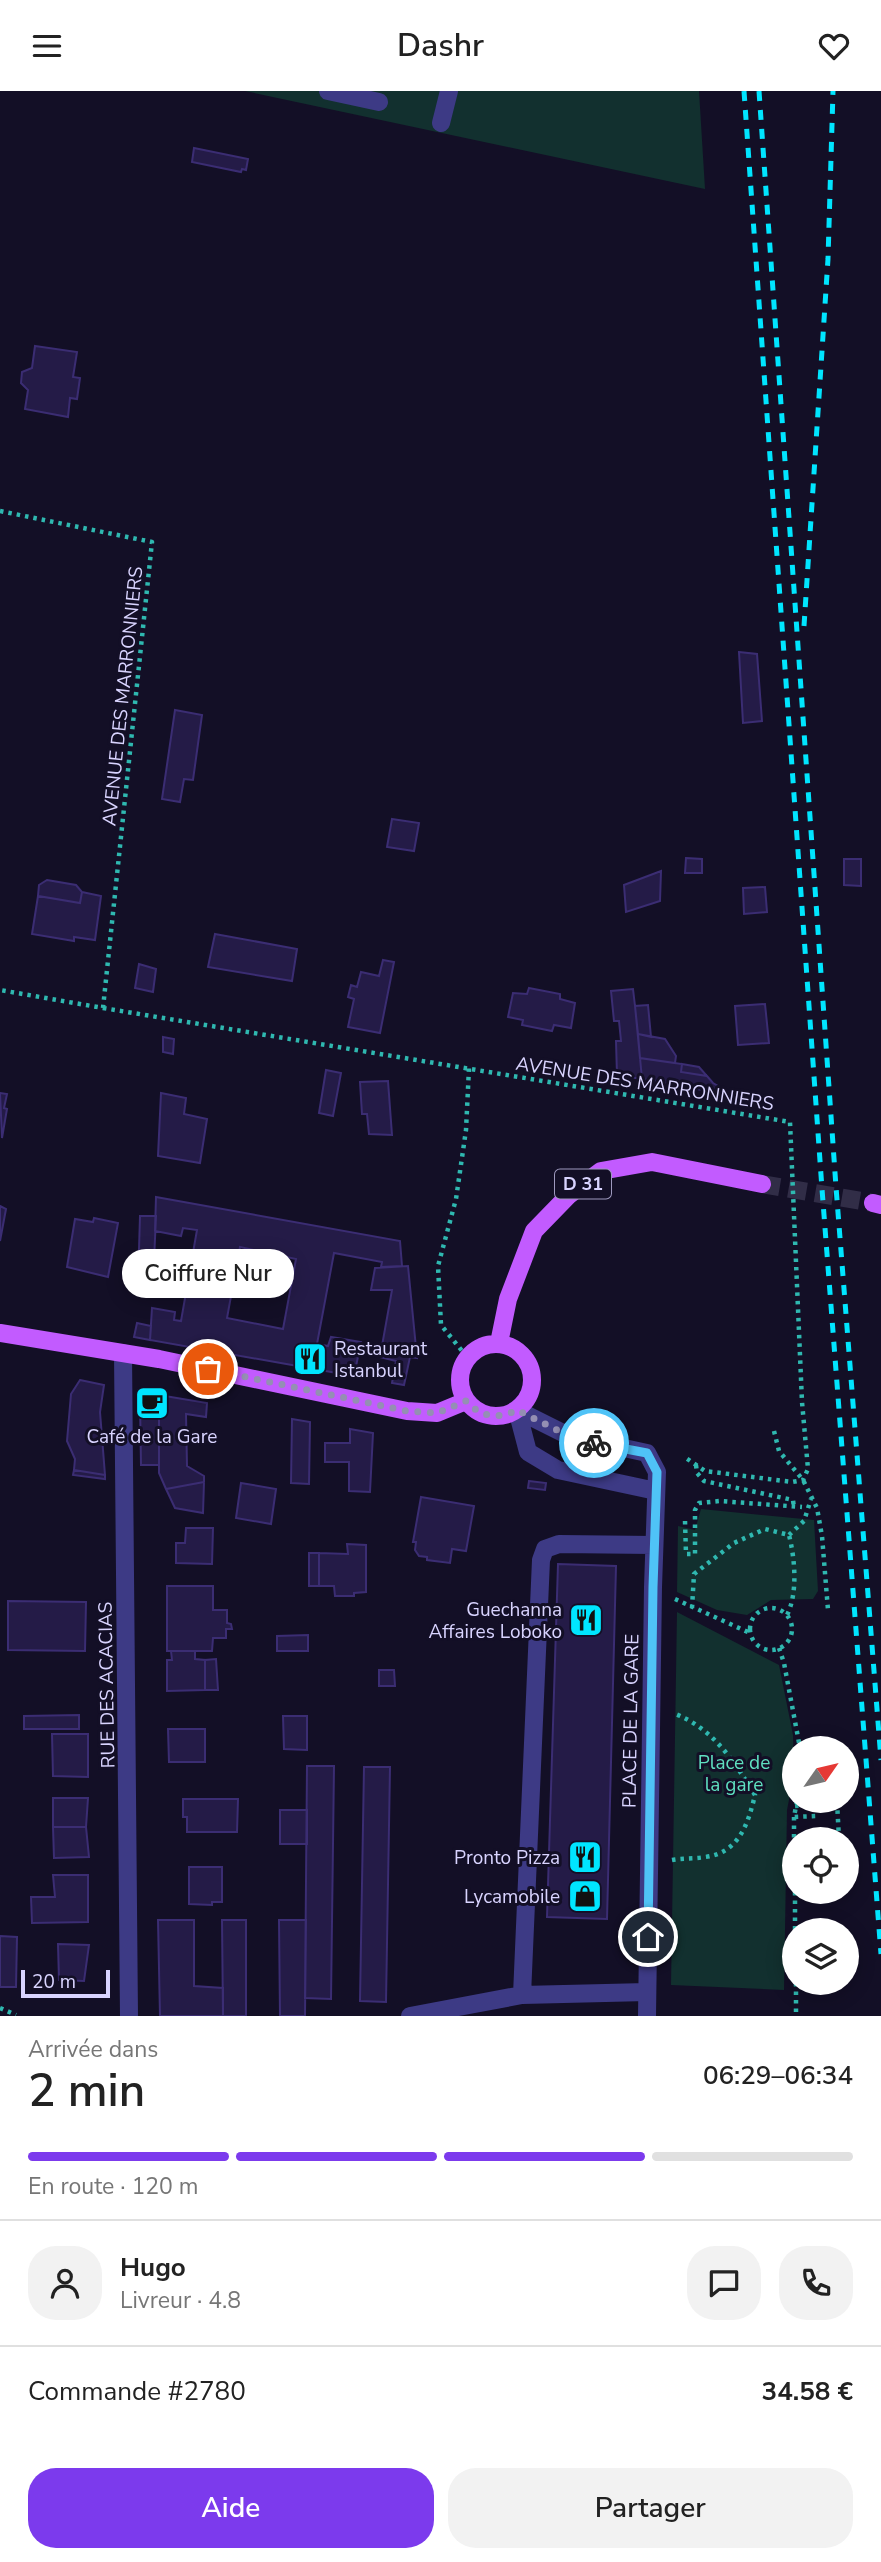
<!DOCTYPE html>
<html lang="fr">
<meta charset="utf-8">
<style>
body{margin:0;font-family:"Nunito Sans",sans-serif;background:#f2f2f2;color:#222;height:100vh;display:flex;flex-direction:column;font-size:26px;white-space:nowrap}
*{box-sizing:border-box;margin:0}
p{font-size:23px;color:#767676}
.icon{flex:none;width:38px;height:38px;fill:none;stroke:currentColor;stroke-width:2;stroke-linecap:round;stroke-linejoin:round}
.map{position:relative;height:1925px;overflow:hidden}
.sheet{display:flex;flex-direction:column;background:#fff;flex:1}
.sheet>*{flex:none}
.needle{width:46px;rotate:56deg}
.fabs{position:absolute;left:782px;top:1645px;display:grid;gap:14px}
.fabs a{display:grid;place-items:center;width:77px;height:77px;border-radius:50%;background:#fff;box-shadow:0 4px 18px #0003;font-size:35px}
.scale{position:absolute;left:21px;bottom:18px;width:89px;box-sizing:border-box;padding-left:7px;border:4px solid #d9d4ff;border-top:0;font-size:19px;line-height:24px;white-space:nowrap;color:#d9d4ff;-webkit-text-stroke:5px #130f26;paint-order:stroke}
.pin{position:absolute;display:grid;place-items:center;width:60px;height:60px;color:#fff;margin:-30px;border:4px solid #fff;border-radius:50%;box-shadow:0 2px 7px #0007}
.courier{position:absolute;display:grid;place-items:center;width:70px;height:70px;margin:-35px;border:5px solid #4fc3f7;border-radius:50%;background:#fff;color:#222;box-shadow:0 2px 9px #0007}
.bubble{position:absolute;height:49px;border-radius:24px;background:#fff;box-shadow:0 4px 18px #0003;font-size:23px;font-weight:600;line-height:49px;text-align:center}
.overview em{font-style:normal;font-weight:600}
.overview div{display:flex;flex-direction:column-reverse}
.overview{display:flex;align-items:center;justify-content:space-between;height:119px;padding:0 28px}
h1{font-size:46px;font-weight:600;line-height:52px}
.bar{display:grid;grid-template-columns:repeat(4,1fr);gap:10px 7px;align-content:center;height:84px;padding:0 28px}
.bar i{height:9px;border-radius:5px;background:#e0e0e0}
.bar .on{background:#7c3aed}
.bar p{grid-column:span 4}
.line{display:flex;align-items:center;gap:18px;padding:0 28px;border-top:2px solid #e0e0e0}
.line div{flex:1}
.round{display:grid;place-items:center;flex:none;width:74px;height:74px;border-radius:28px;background:#f2f2f2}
.cta{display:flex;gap:14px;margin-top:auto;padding:14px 28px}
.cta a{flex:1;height:80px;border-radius:28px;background:#7c3aed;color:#fff;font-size:28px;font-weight:600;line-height:80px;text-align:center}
.cta a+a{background:#f2f2f2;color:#222}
header{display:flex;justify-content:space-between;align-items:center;height:91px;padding:0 28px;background:#fff;font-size:32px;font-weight:600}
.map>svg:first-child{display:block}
.green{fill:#12302f}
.building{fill:#241b47;stroke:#3b2d73;stroke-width:2;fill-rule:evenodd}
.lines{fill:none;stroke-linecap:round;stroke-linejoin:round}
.major-tunnel{stroke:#312d47;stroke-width:18;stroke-dasharray:18 9;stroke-linecap:butt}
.path{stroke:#2fb8b0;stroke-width:4.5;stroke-dasharray:3.5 5;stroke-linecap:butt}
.minor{stroke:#3d3a85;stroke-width:18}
.major{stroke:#c25bff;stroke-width:18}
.rail{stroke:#00e5ff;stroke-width:5;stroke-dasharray:10 9;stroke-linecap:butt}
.done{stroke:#948fb3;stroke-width:7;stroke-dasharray:0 12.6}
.route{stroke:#4fc3f7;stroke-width:9}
.labels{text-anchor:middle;stroke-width:6;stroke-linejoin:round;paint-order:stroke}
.shield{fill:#130f26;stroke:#9e99be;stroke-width:2}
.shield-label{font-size:18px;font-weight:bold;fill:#d9d4ff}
.street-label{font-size:19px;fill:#d9d4ff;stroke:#130f26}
.poi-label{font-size:19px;fill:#d9d4ff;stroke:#130f26;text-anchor:end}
.park-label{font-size:19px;fill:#5fe0c0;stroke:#130f26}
</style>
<header><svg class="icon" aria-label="menu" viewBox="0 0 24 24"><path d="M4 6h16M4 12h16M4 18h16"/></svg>Dashr<svg class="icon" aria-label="heart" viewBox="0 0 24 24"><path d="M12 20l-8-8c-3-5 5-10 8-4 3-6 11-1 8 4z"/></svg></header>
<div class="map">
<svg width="881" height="1925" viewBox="0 0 881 1925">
<rect width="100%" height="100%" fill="#130f26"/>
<path class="green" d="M 245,0 L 699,0 L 705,98 Z
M 701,1418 L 814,1429 L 818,1500 L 813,1508 L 771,1509 L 747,1524 L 717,1519 L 677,1501 L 678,1435 L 695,1439 Z
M 677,1521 L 779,1574 L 793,1644 L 794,1683 L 787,1719 L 784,1899 L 671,1894 Z"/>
<path class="building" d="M 194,57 L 248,68 L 246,79 L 242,78 L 241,81 L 192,71 Z
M 35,255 L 77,261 L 73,286 L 80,287 L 77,308 L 70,307 L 68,326 L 25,318 L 28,299 L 21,292 L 22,281 L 32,277 Z
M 739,561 L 757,563 L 762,630 L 743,632 Z
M 175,619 L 202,624 L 193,689 L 184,688 L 180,711 L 162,708 Z
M 392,728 L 419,732 L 414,760 L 387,756 Z
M 686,767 L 702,768 L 702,782 L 685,782 Z
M 844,768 L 861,768 L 861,795 L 844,794 Z
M 661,780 L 660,810 L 626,821 L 624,794 Z
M 47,789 L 76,794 L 82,801 L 80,812 L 38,805 L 39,794 Z
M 765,796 L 767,821 L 744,823 L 743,797 Z
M 82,801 L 101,805 L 95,849 L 74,846 L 74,850 L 32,843 L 38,805 L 80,812 Z
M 215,843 L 297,858 L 292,890 L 208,876 Z
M 383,869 L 394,871 L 380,942 L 348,936 L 354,908 L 348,906 L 351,894 L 357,896 L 361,881 L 379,885 Z
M 139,873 L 156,878 L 153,901 L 135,897 Z
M 529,897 L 560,903 L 560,908 L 575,912 L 571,937 L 554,934 L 552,940 L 522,934 L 523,929 L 508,926 L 513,902 L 527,903 Z
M 633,898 L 635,915 L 642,988 L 617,984 L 616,950 L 621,950 L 619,930 L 614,930 L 611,900 Z
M 765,913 L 769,952 L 738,954 L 735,915 Z
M 648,914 L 651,946 L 638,943 L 635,915 Z
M 638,943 L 665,948 L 676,965 L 675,972 L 640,967 Z
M 163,946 L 174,948 L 173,963 L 163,961 Z
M 640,967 L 682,973 L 681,981 L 707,985 L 713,992 L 735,1005 L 642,988 Z
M 682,973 L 699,976 L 707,985 L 681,981 Z
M 326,979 L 341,982 L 333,1025 L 319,1022 Z
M 388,990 L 392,1044 L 369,1043 L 367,1023 L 362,1023 L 360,991 Z
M 0,1002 L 7,1003 L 4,1017 L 7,1018 L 2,1047 Z
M 161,1002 L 186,1007 L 184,1023 L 207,1028 L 200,1072 L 158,1065 Z
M 156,1106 L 400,1150 L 402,1175 L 381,1176 L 382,1171 L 334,1162 L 317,1253 L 328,1255 L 331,1246 L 361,1251 L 354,1285 L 150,1249 L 152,1217 L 175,1221 L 174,1229 L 181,1230 L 197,1139 L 183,1137 L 181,1145 L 155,1140 ZM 240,1156 L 296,1168 L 283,1238 L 227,1227 Z
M 0,1115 L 6,1118 L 0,1150 Z
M 140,1125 L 156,1125 L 153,1193 L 138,1192 Z
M 94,1127 L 118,1132 L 108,1186 L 67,1176 L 75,1128 L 93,1131 Z
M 408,1175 L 417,1267 L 410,1266 L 404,1294 L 392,1292 L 396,1270 L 380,1266 L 392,1199 L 371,1199 L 375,1177 Z
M 137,1232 L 151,1235 L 150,1249 L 134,1246 Z
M 80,1289 L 104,1294 L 100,1321 L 105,1384 L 74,1379 L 75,1368 L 67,1350 L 71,1303 Z
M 152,1302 L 159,1304 L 159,1374 L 141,1374 L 140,1311 Z
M 159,1304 L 207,1312 L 206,1326 L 186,1323 L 187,1375 L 204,1385 L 204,1391 L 166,1398 L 159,1382 Z
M 292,1328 L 310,1331 L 309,1393 L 291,1392 Z
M 350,1338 L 373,1342 L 370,1401 L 349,1400 L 349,1371 L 325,1371 L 325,1352 L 350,1352 Z
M 74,1379 L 105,1384 L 105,1388 L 73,1384 Z
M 529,1390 L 546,1392 L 545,1399 L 528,1397 Z
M 204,1391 L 203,1422 L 175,1417 L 166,1398 Z
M 241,1392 L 276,1398 L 271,1433 L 236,1427 Z
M 421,1406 L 474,1415 L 466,1460 L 452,1458 L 450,1472 L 427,1469 L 427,1466 L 419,1465 L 415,1459 L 416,1451 L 413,1451 Z
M 186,1437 L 213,1437 L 212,1473 L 176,1472 L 176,1452 L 185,1452 Z
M 347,1453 L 366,1454 L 366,1501 L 354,1502 L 354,1505 L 335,1505 L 334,1495 L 319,1495 L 319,1462 L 348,1463 Z
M 309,1462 L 319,1462 L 319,1495 L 309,1495 Z
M 558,1473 L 616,1475 L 607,1828 L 547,1826 Z
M 167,1495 L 213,1495 L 213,1519 L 227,1519 L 227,1532 L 231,1533 L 232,1538 L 226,1538 L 226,1547 L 213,1547 L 212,1560 L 167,1560 Z
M 8,1510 L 86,1511 L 85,1560 L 8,1559 Z
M 308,1544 L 308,1560 L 277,1560 L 277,1545 Z
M 171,1560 L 195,1560 L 195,1568 L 205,1569 L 205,1599 L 167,1600 L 167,1569 L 172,1569 Z
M 216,1568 L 218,1599 L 205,1599 L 205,1569 Z
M 379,1579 L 394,1579 L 395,1595 L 379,1595 Z
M 79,1624 L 79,1638 L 24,1638 L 24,1625 Z
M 283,1625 L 307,1625 L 307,1659 L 284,1658 Z
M 168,1638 L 205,1638 L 205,1671 L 169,1671 Z
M 52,1643 L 88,1643 L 88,1686 L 53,1685 Z
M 307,1675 L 334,1675 L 331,1908 L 305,1907 Z
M 364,1676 L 390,1676 L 386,1911 L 360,1910 Z
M 53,1707 L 88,1707 L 86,1736 L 53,1736 Z
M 183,1708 L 238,1708 L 237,1741 L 187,1741 L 187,1726 L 183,1726 Z
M 280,1719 L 307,1719 L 307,1753 L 280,1753 Z
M 53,1736 L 86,1736 L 89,1766 L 54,1767 Z
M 189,1776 L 222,1776 L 222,1811 L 212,1811 L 212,1814 L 189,1813 Z
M 53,1784 L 88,1784 L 88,1831 L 32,1832 L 31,1806 L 55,1806 Z
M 158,1829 L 194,1829 L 194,1895 L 223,1897 L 223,1925 L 160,1925 Z
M 222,1829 L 246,1829 L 246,1925 L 223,1925 Z
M 279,1829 L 306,1829 L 305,1925 L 280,1925 Z
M 0,1845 L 17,1846 L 16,1896 L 0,1896 Z
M 58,1853 L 89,1854 L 84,1890 L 59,1889 Z"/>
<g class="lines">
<path class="major-tunnel" d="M 762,1093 L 873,1112"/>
<path class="path" d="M 0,420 L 152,451 L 103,917 L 0,899
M 103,917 L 790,1031 L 802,1311 L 808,1378 L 803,1389 L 792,1391 L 705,1380 L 686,1367
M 467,1266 L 441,1234 L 438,1175 L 456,1108 L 466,1039 L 469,977
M 774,1340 L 779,1360 L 803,1389 L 817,1417 L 822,1445 L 828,1519
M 696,1374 L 697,1382 L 704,1390 L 793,1409 L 794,1417
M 685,1430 L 686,1463 L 695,1463 L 695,1419 L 699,1412 L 720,1410 L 802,1416
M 789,1444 L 804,1430 L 811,1408
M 675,1508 L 750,1542
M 692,1517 L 694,1483 L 734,1452 L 765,1438 L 789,1444 C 795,1468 798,1502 787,1524
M750 1538a21 21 0 1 1 42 0a21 21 0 1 1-42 0Z
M 779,1557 L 784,1572 L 800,1657
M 797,1710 L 794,1726 L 817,1725
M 837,1711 L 839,1748
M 795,1715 L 826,1712
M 794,1726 L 794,1780
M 672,1769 C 683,1767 694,1768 705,1766 C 739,1762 748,1733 755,1704 C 733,1669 713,1637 673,1622
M 795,1801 L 795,1839
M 796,1892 L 796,1925
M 0,1917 L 16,1924"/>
<path class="minor" d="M 328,0 L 379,11
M 441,32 L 449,0
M 123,1262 L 129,1925
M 517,1319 L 569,1345 L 647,1362 L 657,1381 L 653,1496 L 647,1925
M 517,1319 L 528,1361 L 558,1379 L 656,1400
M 522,1904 L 541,1469 L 545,1458 L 559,1453 L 654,1454
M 410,1925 L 522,1904 L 647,1901"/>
<path class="major" d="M 873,1112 L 881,1114
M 0,1242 L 159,1268 L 407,1320 L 437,1322 L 466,1310
M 499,1252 L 508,1208 L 534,1140 L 569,1104 L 601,1080 L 652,1071 L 762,1093
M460 1289a36 36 0 1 1 72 0a36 36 0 1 1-72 0Z"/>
<path class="rail" d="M 744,0 L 822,1098 L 881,1863
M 759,0 L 836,1096 L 881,1669
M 804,535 L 828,168 L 833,0"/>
</g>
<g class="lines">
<path class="done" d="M 208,1278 L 407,1320 L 437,1322 L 466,1310 C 481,1326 497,1329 517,1319 L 569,1345 L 594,1352"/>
<path class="route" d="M 594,1352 L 647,1362 L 657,1381 L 653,1496 L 648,1846"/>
</g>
<defs>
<g id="restaurant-square" transform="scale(1.75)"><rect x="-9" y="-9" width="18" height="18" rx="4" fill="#00e5ff" stroke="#130f26"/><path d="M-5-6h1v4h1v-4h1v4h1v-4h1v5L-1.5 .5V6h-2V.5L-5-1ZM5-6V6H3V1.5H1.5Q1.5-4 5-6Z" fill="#111"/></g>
<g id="cafe-square" transform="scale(1.75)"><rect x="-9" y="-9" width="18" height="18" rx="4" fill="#00e5ff" stroke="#130f26"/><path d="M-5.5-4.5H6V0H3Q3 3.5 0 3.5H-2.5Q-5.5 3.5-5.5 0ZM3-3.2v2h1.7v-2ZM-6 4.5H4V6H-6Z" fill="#111"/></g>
<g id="shop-square" transform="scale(1.75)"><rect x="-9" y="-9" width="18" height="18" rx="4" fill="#00e5ff" stroke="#130f26"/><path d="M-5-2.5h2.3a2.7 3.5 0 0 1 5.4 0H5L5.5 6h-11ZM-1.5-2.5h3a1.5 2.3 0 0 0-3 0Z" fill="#111"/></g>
</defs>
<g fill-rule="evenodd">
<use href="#restaurant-square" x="310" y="1268"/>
<use href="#cafe-square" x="152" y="1312"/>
<use href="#restaurant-square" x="586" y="1529"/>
<use href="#restaurant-square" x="585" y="1766"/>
<use href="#shop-square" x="585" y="1805"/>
</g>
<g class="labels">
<rect class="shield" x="555" y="1078.5" width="56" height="29" rx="5"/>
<g class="shield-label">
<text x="583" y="1099">D 31</text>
</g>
<g class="street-label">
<text transform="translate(122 605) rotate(-84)" y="7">AVENUE DES MARRONNIERS</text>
<text transform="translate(645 992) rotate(9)" y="7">AVENUE DES MARRONNIERS</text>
<text transform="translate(106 1594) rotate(-91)" y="7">RUE DES ACACIAS</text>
<text transform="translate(630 1630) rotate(-89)" y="7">PLACE DE LA GARE</text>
</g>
<g class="poi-label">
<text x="334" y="1264" text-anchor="start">Restaurant<tspan x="334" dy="22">Istanbul</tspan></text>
<text x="152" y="1352" text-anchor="middle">Café de la Gare</text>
<text x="562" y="1525">Guechanna<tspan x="562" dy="22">Affaires Loboko</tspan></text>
<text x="560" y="1773">Pronto Pizza</text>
<text x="560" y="1812">Lycamobile</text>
</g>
<g class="park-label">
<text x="734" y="1678">Place de<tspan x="734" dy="22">la gare</tspan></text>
</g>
</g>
</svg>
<div class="fabs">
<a><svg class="needle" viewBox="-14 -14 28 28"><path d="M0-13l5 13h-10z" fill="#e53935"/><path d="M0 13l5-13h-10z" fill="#767676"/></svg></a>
<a><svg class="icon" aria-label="locate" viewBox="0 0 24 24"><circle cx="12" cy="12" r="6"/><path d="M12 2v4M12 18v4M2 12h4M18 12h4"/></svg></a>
<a><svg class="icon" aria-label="layers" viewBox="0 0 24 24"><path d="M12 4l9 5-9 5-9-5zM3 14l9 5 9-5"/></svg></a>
</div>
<div class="scale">20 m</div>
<div class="pin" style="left:208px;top:1278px;background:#ea580c"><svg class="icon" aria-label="bag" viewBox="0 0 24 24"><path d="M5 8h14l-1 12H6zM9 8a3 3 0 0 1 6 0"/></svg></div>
<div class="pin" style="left:648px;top:1846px;background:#1f2937"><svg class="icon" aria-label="home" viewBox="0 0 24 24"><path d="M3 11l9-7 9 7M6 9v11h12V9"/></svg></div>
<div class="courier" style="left:594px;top:1352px"><svg class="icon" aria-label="bike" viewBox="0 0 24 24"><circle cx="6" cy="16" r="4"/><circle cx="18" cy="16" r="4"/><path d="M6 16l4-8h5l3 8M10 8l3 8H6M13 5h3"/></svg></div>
<div class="bubble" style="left:122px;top:1158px;width:172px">Coiffure Nur</div>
</div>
<section class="sheet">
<div class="overview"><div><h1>2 min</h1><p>Arrivée dans</p></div><em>06:29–06:34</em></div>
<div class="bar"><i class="on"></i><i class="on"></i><i class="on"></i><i></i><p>En route · 120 m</p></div>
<div class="line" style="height:126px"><a class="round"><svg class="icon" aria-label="person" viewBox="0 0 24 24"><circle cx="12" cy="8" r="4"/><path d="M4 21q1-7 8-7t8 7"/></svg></a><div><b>Hugo</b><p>Livreur · 4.8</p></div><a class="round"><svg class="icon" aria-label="chat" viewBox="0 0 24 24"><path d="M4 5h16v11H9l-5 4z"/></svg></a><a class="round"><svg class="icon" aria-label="phone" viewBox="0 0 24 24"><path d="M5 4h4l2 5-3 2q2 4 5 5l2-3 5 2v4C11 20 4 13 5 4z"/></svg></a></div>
<div class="line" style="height:91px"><div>Commande #2780</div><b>34.58 €</b></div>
<div class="cta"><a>Aide</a><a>Partager</a></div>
</section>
